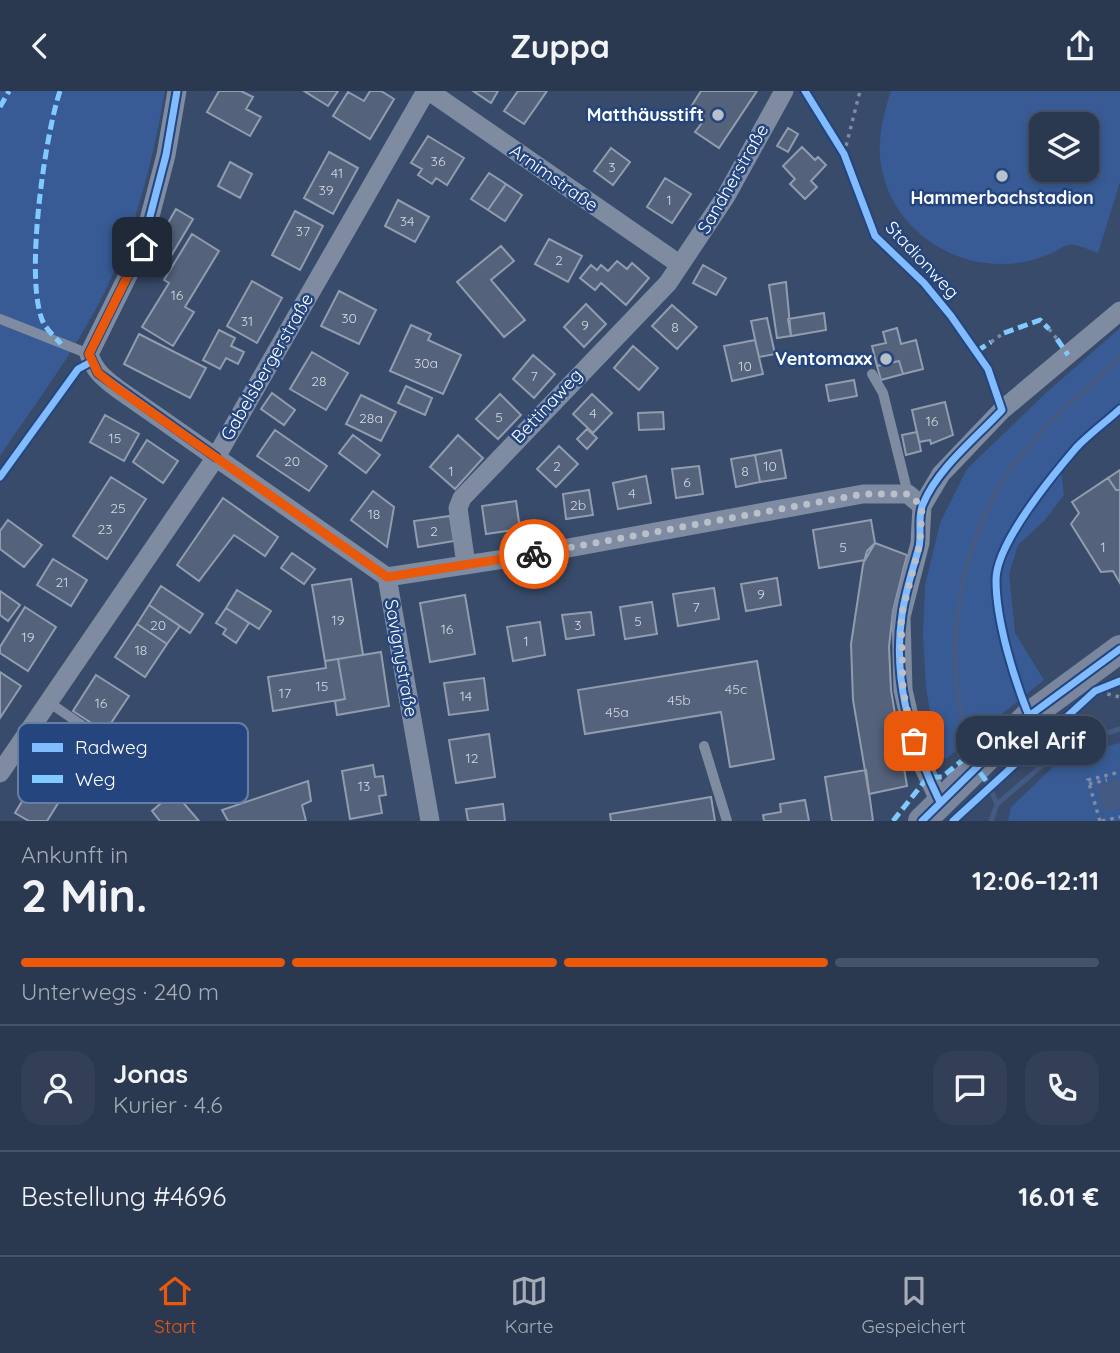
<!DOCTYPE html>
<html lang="de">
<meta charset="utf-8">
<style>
body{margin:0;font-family:Quicksand,sans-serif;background:#323f57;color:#f1f3f6;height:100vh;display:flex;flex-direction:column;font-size:26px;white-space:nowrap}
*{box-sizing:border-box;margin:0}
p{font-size:23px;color:#a5acb7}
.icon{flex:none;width:38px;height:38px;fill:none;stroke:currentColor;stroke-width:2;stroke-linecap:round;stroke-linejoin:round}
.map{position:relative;height:730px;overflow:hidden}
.drawer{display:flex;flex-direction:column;background:#2a3850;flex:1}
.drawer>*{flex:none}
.buttons{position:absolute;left:1029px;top:21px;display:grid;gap:14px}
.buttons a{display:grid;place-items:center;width:70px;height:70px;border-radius:14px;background:#2a3850;box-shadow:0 4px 10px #0003,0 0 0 2px #465267;font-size:35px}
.pin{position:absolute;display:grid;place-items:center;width:60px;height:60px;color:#fff;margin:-30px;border-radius:14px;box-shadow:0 4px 10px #0006}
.courier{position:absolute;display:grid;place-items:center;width:70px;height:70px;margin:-35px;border:5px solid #ea580c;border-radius:50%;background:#fff;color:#222;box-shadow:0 2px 9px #0007}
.bubble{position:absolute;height:49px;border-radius:21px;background:#2a3850;box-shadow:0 4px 10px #0003,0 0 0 2px #465267;font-size:23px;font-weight:700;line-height:49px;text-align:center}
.overview em{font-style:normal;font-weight:700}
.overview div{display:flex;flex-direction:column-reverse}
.overview{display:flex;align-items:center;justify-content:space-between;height:119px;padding:0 21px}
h1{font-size:46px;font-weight:700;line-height:52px}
.bar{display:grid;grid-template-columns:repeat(4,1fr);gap:10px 7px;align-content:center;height:84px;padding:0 21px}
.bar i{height:9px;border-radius:5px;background:#465267}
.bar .selected{background:#ea580c}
.bar p{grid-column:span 4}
.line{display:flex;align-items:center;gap:18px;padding:0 21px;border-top:2px solid #465267}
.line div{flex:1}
.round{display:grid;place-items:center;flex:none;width:74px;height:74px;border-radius:21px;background:#323f57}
header{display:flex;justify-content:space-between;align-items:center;height:91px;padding:0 21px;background:#2a3850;font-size:32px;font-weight:700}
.tabs{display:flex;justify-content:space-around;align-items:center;height:98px;border-top:2px solid #465267;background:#2a3850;font-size:19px;color:#a5acb7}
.tabs a{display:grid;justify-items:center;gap:4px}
.tabs .selected{color:#ea580c}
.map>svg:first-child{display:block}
.green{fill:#385b95;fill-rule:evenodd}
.water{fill:#445a83}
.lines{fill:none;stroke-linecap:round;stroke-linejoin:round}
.stream{stroke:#445a83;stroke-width:5}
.building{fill:#54627b;stroke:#919caf;stroke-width:2}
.path{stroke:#7e8ba0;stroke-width:3.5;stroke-dasharray:3.5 5;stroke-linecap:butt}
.lane{stroke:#7e8ba0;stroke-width:10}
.street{stroke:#7e8ba0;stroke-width:19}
.secondary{stroke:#79869d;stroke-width:28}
.quiet{stroke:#80caff;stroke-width:5;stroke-dasharray:10 5;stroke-linecap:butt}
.cycleway-casing{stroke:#24457e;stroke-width:11}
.cycleway{stroke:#80bcff;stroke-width:7}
.done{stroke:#b9c0cb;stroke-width:7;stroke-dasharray:0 12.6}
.route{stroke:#ea580c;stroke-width:9}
.poi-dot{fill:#b9c0cb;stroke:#24457e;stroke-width:2.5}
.labels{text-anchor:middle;stroke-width:5;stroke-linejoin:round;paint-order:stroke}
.number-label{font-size:14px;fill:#d4d8de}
.poi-label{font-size:18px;font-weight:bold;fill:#fff;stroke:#24457e;text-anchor:end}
.street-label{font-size:18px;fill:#fff;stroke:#24457e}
.key{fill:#24457e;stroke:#667da5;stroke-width:2}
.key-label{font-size:19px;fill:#fff}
</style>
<header><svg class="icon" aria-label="back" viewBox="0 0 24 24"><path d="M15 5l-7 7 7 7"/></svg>Zuppa<svg class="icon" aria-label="share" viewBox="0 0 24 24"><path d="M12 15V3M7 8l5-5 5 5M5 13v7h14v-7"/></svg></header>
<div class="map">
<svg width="1120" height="730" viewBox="0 0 1120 730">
<rect width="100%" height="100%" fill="#384b6a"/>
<path class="green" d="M 0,0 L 165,0 C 153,70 134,145 101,208 C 73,263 34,314 0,365 Z
M 891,0 L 1120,0 L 1120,91 L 1098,162 C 1090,159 1076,152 1068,154 C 1063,155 1058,159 1054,161 C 1038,169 1020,173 1002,173 C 946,174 893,134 882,79 C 876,53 883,24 891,0 ZM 1041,33 L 1087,33 L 1087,79 L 1041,79 Z
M 1120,237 L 1120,314 L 1078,351 L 1060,373 L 1064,404 L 1044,430 L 1018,454 L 1009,483 L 1015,542 L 1044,589 L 946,668 L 936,659 L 926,596 L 923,544 L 925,495 L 940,432 L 967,378 L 1047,301 Z
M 1120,652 L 1120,730 L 1008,730 L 1011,716 L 1065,665 Z"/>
<path class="water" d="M 1120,688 L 1120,717 L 1103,721 L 1096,694 Z"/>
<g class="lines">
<path class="stream" d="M 976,666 C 933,573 960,437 1025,359 C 1053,326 1088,296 1120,266
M 983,681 L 997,713 L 991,730
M 997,713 L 1065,655 L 1120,638"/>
</g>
<path class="building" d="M 219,0 L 241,0 L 253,6 L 246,18 L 261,26 L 250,45 L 207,21 Z
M 304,0 L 338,0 L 328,15 Z
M 370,0 L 381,0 L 394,8 L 370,48 L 333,25 L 348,1 L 364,10 Z
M 473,0 L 498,0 L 491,12 Z
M 518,0 L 547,0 L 524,33 L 504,20 Z
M 701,0 L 757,0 L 719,57 L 695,41 L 704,29 L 689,19 Z
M 788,37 L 798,43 L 788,61 L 777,55 Z
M 428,45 L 464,67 L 447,94 L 436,87 L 432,93 L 418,84 L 422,78 L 411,72 Z
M 802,56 L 815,69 L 818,66 L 826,74 L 811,90 L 817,96 L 805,108 L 790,93 L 795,88 L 783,75 Z
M 611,57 L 630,71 L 613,94 L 594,80 Z
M 329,61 L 358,77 L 333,123 L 304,107 Z
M 230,71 L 252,83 L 240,107 L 218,95 Z
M 489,82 L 506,93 L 488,119 L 471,108 Z
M 665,87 L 691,103 L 672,132 L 647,116 Z
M 506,93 L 522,104 L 505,130 L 488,119 Z
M 398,109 L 429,126 L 415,151 L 385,135 Z
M 176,118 L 193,128 L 171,165 L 155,155 Z
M 295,120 L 323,135 L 300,179 L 272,164 Z
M 192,143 L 219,160 L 185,216 L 194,221 L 173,255 L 142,236 L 169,192 L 164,189 Z
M 549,148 L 582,165 L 568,191 L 535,173 Z
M 501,155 L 514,170 L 491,189 L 525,229 L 504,246 L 457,191 Z
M 617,170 L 627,178 L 632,172 L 649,187 L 626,214 L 601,192 L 595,199 L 580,187 L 591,174 L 597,179 L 601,174 L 608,180 Z
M 703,174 L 726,187 L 716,204 L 693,192 Z
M 252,190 L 282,207 L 257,252 L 227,235 Z
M 786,191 L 791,245 L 777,247 L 769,194 Z
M 339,200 L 376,219 L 359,253 L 321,235 Z
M 586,213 L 606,233 L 584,256 L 564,236 Z
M 672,214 L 697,236 L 677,258 L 652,235 Z
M 824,222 L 826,239 L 791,245 L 788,228 Z
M 767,227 L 775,263 L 759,266 L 751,230 Z
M 411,234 L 431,243 L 428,249 L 461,264 L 443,303 L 390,280 Z
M 897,237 L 901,253 L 916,249 L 923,278 L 903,283 L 899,270 L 877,275 L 872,255 L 886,252 L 883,241 Z
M 219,239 L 235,247 L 231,255 L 244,261 L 238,273 L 226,267 L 220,278 L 203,269 Z
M 139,243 L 206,277 L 190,307 L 124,273 Z
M 755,249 L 763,283 L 732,290 L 724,255 Z
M 633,255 L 658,277 L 639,299 L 614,277 Z
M 312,261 L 348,282 L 326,319 L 290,298 Z
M 533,264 L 555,283 L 534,307 L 513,288 Z
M 899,270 L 903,283 L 881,289 L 877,275 Z
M 854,289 L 857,305 L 829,310 L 826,294 Z
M 406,295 L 432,307 L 425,324 L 398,312 Z
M 272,302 L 295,319 L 284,334 L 261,318 Z
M 500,303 L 521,324 L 498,348 L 476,328 Z
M 592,303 L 612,322 L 593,342 L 573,323 Z
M 361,304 L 396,321 L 381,350 L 346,333 Z
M 945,311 L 953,344 L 931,353 L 930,349 L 919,351 L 912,319 Z
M 663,321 L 664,338 L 639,339 L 638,322 Z
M 105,324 L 139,343 L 124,370 L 90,351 Z
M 587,338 L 597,347 L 587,358 L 577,348 Z
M 275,339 L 327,375 L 309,400 L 257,365 Z
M 917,341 L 921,360 L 906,364 L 902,344 Z
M 353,344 L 380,364 L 366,382 L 339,362 Z
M 458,344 L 483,367 L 455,398 L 430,376 Z
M 147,349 L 178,370 L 163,392 L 133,371 Z
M 559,355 L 578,373 L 556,396 L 537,378 Z
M 781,359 L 786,387 L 760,391 L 755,364 Z
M 755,364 L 760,391 L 736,396 L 731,368 Z
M 699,375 L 703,403 L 676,407 L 672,378 Z
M 1120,379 L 1120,399 L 1116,399 L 1108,387 Z
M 646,385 L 651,412 L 618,418 L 613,392 Z
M 111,386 L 146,408 L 107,468 L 73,445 Z
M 1108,387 L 1116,399 L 1120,399 L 1120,492 L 1113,480 L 1101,481 L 1071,433 L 1079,422 L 1072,411 Z
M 589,399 L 593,424 L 566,428 L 563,403 Z
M 373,400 L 394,416 L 387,456 L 351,429 Z
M 223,407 L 278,446 L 265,465 L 234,444 L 199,490 L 177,474 Z
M 516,410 L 520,438 L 486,443 L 482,415 Z
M 450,425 L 454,450 L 418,456 L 414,430 Z
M 8,429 L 42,454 L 24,476 L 0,458 L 0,440 Z
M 871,429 L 875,452 L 865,469 L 819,477 L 813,439 Z
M 875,452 L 907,464 L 893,520 L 889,556 L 891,599 L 907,695 L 869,703 L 853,609 L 851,553 L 863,474 L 867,460 Z
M 292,462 L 315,478 L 304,493 L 281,477 Z
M 53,468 L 87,489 L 71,515 L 37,494 Z
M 777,487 L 781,514 L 746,520 L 741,493 Z
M 351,488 L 363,564 L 325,570 L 312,494 Z
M 161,495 L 203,523 L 190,542 L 149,514 Z
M 714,497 L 719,528 L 678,535 L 673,503 Z
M 237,499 L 271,520 L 259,538 L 226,517 Z
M 0,500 L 20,514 L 8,530 L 0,524 Z
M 465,504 L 475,563 L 430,571 L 420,512 Z
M 652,511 L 657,543 L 625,548 L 620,516 Z
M 149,514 L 180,535 L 167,553 L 137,533 Z
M 25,516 L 56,536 L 28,580 L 0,562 L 0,556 Z
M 226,517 L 249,532 L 236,552 L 223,543 L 226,538 L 216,532 Z
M 591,521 L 594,544 L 566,548 L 562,524 Z
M 540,531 L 545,564 L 513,570 L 507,536 Z
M 137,533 L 167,553 L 145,586 L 115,566 Z
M 381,561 L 389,615 L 337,624 L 335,610 L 345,608 L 338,568 Z
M 338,568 L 345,608 L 273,620 L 268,586 L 326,577 L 325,570 Z
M 757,570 L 774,668 L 730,676 L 721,621 L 585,643 L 578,599 Z
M 0,581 L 21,595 L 0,627 Z
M 96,584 L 129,605 L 105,641 L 73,620 Z
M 484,587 L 488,619 L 449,624 L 444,592 Z
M 489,643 L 495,686 L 456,692 L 449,649 Z
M 373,674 L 375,686 L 383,685 L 386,704 L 379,705 L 382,722 L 350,728 L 342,680 Z
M 866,679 L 873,730 L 832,730 L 825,686 Z
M 38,684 L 65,701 L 47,730 L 29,730 L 15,722 Z
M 308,690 L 311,710 L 302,714 L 306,730 L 228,730 L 222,719 Z
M 174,701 L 199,730 L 160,730 L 152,720 Z
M 711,706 L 715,730 L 611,730 L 610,723 Z
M 805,709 L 809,730 L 764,730 L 763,724 L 781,721 L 780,713 Z
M 503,713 L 505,730 L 468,730 L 466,718 Z"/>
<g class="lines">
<path class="path" d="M 844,63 L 860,0
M 1049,238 L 1057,248
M 991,251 L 1004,242
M 1099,601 L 1120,606
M 1089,693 L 1107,689
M 1100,730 L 1088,689 L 1120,681
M 1102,730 L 1120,726"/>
<path class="lane" d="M 0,228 L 89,263
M 872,283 L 883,302 L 908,403
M 50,612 L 106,651 L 119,666 L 134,703
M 704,655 L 727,730"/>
<path class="street" d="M 177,0 L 166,64 L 142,156 L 89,263 C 94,280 105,288 118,298 L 387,486 L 430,730
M 429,0 L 679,173
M 466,474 L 458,417 L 462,407 L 668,192 L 726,105 L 784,0
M 387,486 L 530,464 L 863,403 L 908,403 L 922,415
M 0,682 L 216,366 L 426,0
M 940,711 L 918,664 L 903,599 L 901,526 L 920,452 L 922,415 L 941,383 L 1002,319 L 1120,220"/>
<path class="secondary" d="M 922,730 L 1029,625 L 1120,558"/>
<path class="quiet" d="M 60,0 C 45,44 23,193 44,233 C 48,240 56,247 61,253
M 0,16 L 9,0
M 1004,242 L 1040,229 L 1049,238
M 1057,248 L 1068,264
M 977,260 L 991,251
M 893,730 L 928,686 L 942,686 L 964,668 L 976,676 L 989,694"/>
<g class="cycleway-casing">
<path id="cycleway" d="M 177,0 L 166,64 L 142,156 L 89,263 L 98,282 L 216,366
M 805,0 L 844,63 L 875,145 L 924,192 L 951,225 L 988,278 L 1002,319 C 975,348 938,377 923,413 C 917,426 922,443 919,456 C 913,478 905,501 902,524 C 892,588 912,654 940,711
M 0,386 L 78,278 L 91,271
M 1029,625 C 1014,588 996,530 996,489 C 996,453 1052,385 1076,357 C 1089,343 1106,331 1120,318
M 922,730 L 1029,625 L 1120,558
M 953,730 L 1095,600 L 1120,590"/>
</g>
<use href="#cycleway" class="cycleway"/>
</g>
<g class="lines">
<path class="done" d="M 534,463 L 863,403 L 908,403 L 922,415 L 920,452 L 901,526 L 903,599 L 914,650"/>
<path class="route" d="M 142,156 L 89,263 L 98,282 L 118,298 L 387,486 L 534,463"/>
</g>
<g class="poi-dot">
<circle cx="718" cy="24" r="7"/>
<circle cx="1002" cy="85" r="7"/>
<circle cx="886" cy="268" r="7"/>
</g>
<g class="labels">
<g class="number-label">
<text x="438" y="75">36</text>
<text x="612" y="81">3</text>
<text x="337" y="87">41</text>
<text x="326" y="104">39</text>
<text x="669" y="114">1</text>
<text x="407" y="135">34</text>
<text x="303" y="145">37</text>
<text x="559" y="174">2</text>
<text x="177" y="209">16</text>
<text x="349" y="232">30</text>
<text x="247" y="235">31</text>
<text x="585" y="239">9</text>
<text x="675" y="241">8</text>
<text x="426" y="277">30a</text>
<text x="745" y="280">10</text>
<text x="534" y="290">7</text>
<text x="319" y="295">28</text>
<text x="593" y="327">4</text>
<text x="499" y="331">5</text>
<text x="371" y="332">28a</text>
<text x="932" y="335">16</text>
<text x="115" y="352">15</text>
<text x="292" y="375">20</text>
<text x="557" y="380">2</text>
<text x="770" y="380">10</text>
<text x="451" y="385">1</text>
<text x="745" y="385">8</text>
<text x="687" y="396">6</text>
<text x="632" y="407">4</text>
<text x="578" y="419">2b</text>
<text x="118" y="422">25</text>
<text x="374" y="428">18</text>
<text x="105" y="443">23</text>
<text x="434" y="445">2</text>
<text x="843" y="461">5</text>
<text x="1103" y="461">1</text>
<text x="62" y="496">21</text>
<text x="761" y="508">9</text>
<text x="696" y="521">7</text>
<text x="338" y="534">19</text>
<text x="638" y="535">5</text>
<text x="158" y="539">20</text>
<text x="578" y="539">3</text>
<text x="447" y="543">16</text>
<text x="28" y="551">19</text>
<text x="526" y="555">1</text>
<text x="141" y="564">18</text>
<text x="322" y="600">15</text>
<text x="736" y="603">45c</text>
<text x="285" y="607">17</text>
<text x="466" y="610">14</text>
<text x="679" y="614">45b</text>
<text x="101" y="617">16</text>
<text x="617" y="626">45a</text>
<text x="472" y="672">12</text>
<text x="364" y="700">13</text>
</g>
<g class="poi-label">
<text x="704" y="30">Matthäusstift</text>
<text x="1002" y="113" text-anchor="middle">Hammerbachstadion</text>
<text x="872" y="274">Ventomaxx</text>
</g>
<g class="street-label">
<text transform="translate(554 87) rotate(35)" y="6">Arnimstraße</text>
<text transform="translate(733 88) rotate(-60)" y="6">Sandnerstraße</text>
<text transform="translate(922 169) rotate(47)" y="6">Stadionweg</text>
<text transform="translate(267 276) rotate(-60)" y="6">Gabelsbergerstraße</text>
<text transform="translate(547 315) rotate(-47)" y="6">Bettinaweg</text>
<text transform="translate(401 567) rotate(80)" y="6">Savignystraße</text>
</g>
</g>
<rect x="18" y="632" width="230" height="80" rx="10" class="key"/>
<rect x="32" y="652" width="31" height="9" fill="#80bcff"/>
<rect x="32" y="684" width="31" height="8" fill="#80caff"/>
<g class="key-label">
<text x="75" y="663">Radweg</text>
<text x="75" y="695">Weg</text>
</g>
</svg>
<div class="buttons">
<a><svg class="icon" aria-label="layers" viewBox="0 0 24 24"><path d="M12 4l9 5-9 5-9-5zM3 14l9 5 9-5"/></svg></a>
</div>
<div class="pin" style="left:914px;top:650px;background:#ea580c"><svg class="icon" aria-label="bag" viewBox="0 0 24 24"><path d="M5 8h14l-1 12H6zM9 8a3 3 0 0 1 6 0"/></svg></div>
<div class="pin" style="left:142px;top:156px;background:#1f2937"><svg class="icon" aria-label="home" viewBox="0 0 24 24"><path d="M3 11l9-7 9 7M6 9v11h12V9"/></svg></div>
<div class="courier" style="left:534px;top:463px"><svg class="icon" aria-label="bike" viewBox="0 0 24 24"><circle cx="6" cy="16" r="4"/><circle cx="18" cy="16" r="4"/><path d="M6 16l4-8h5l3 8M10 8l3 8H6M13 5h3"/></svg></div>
<div class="bubble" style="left:956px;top:625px;width:150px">Onkel Arif</div>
</div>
<section class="drawer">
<div class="overview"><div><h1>2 Min.</h1><p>Ankunft in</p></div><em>12:06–12:11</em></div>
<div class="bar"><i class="selected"></i><i class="selected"></i><i class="selected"></i><i></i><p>Unterwegs · 240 m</p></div>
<div class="line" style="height:126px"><a class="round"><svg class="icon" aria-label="person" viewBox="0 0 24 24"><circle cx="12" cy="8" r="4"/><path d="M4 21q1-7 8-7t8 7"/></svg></a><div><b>Jonas</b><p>Kurier · 4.6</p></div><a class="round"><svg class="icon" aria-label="chat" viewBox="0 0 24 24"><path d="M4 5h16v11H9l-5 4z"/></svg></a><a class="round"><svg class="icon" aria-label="phone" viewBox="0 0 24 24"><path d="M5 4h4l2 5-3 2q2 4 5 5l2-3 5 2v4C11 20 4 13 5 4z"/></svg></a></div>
<div class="line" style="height:91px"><div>Bestellung #4696</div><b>16.01 €</b></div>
</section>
<nav class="tabs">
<a class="selected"><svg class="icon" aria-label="home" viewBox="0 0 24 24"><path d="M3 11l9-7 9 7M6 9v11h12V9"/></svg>Start</a>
<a><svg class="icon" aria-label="map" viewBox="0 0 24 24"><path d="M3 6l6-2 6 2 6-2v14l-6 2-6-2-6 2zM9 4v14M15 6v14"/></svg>Karte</a>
<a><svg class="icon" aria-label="saved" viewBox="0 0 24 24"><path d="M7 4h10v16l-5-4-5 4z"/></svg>Gespeichert</a>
</nav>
